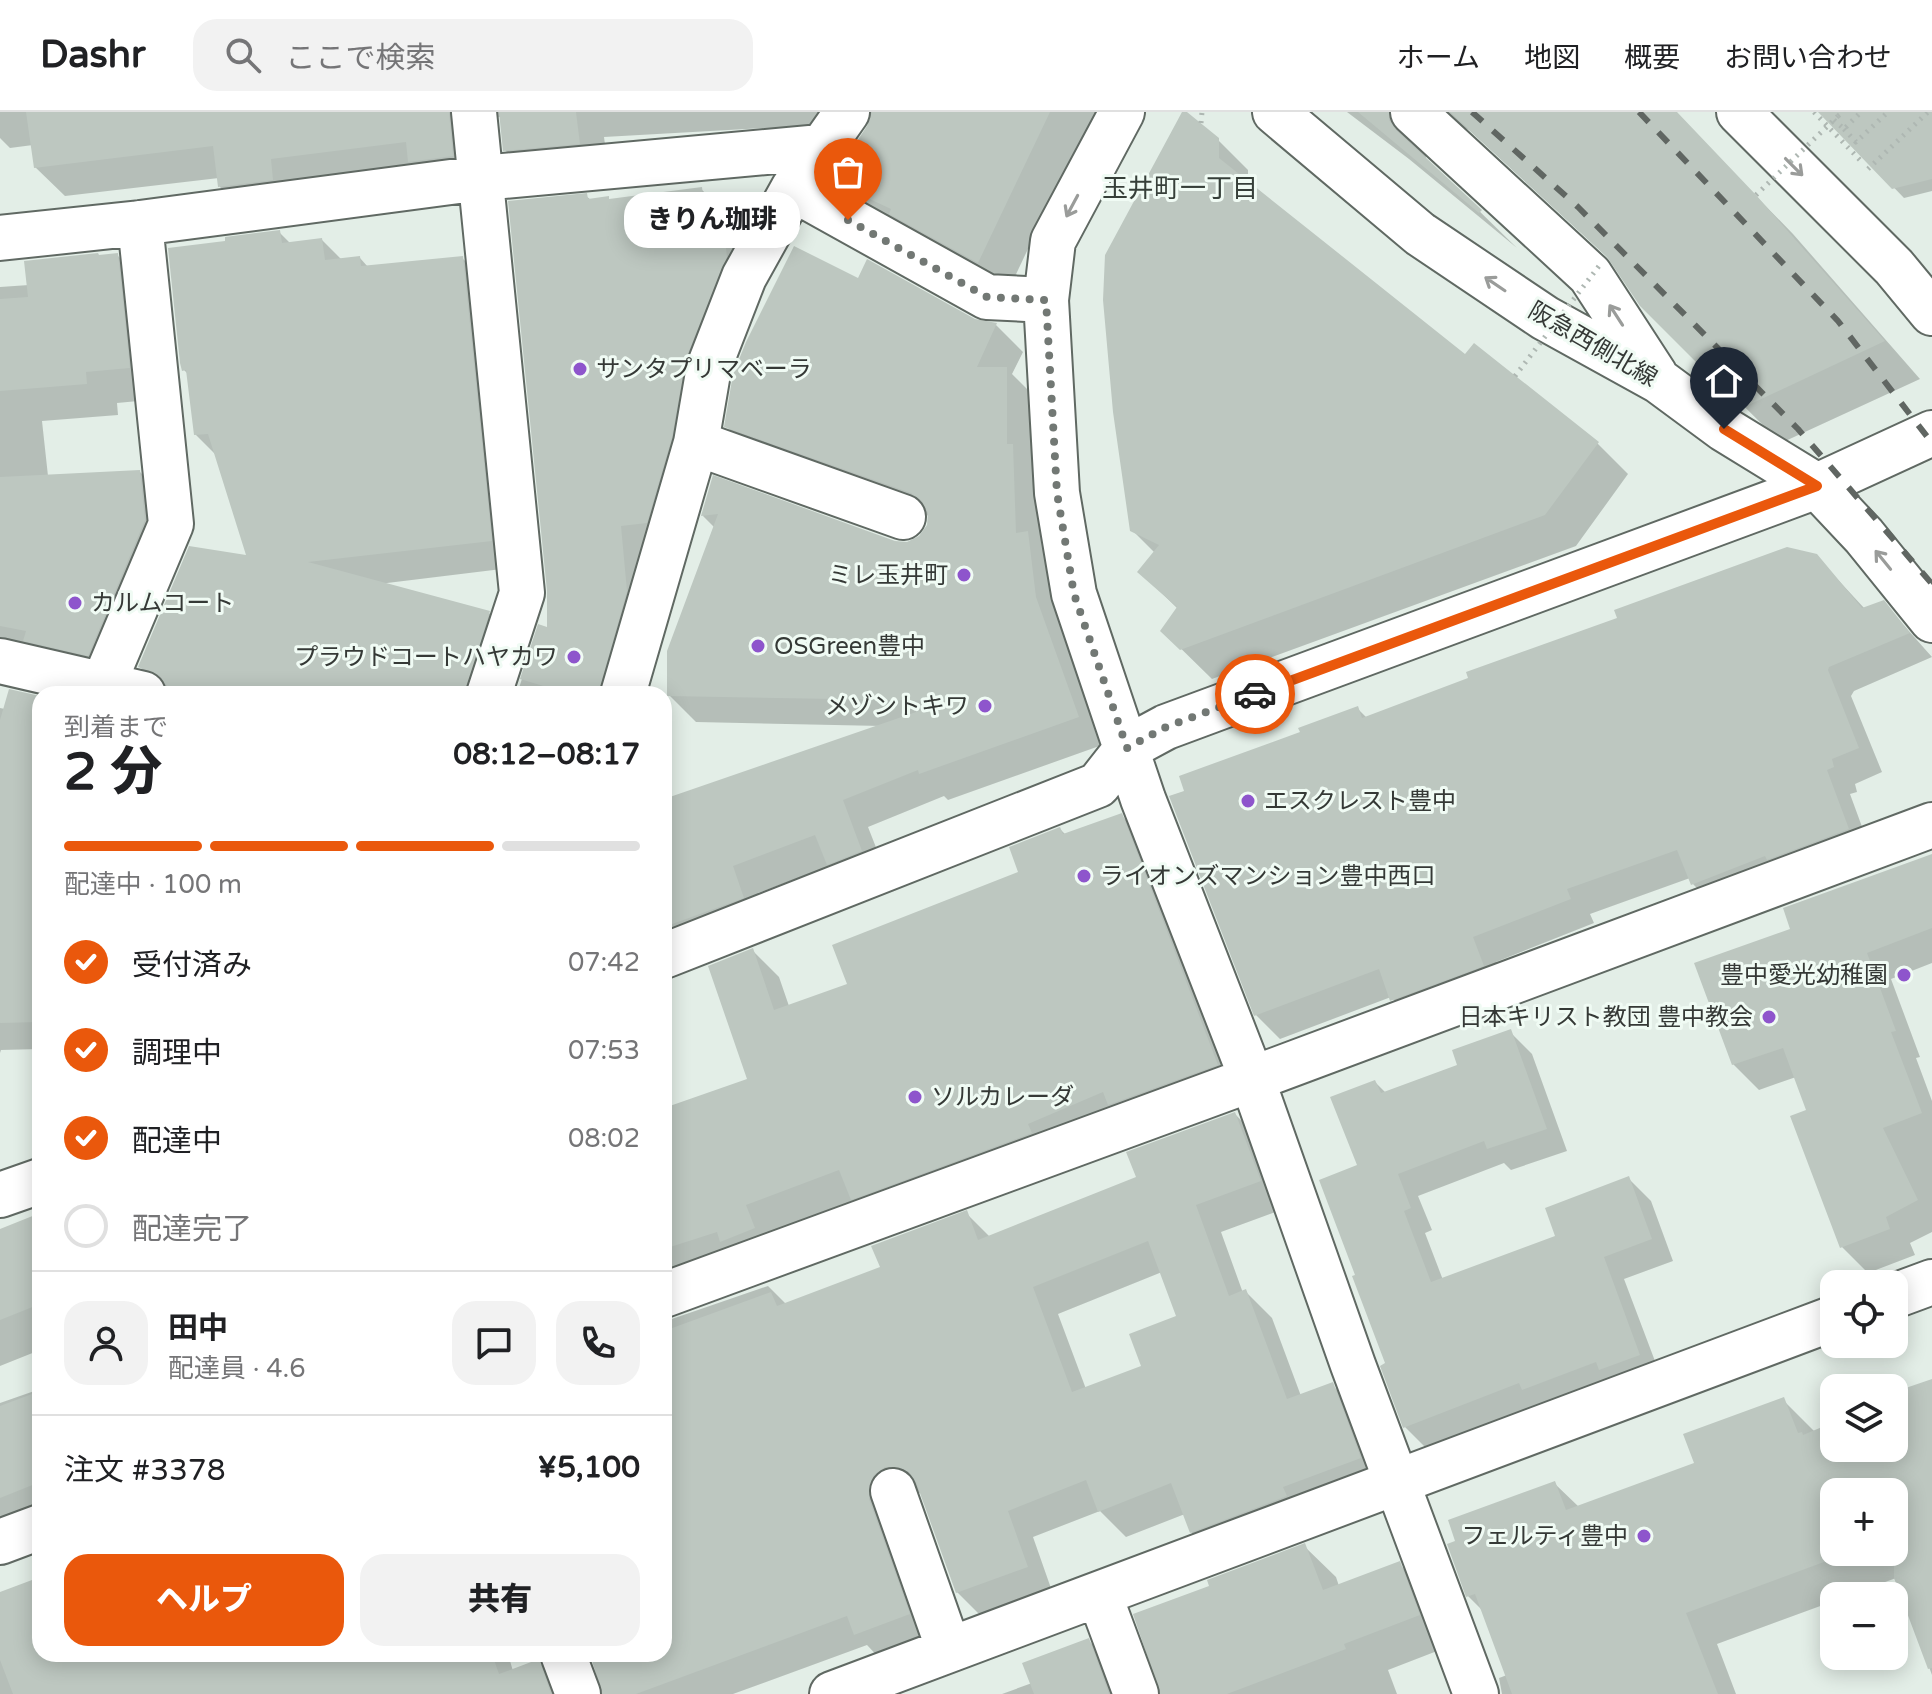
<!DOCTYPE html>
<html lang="ja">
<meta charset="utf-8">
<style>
body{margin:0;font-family:"Varela Round","Noto Sans JP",sans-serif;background:#f2f2f2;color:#202124;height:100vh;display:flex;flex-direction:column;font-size:30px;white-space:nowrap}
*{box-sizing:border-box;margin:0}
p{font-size:26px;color:#757577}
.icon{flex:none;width:44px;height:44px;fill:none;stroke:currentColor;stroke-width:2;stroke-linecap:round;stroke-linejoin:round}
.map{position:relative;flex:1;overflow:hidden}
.side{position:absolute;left:32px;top:574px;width:640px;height:976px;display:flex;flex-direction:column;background:#fff;border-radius:24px;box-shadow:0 4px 20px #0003}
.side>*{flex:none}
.controls{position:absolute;left:1820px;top:1158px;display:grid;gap:16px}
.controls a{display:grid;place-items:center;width:88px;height:88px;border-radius:16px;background:#fff;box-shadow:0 4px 20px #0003;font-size:40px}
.pin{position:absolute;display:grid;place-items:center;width:68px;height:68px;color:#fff;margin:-82px -34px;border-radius:50% 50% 50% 0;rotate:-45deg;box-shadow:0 0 8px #0007}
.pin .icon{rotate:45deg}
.courier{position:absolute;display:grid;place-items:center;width:80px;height:80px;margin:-40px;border:6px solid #ea580c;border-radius:50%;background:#fff;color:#222;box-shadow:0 2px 10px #0007}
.bubble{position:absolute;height:56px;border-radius:24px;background:#fff;box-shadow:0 4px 20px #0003;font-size:26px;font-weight:800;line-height:56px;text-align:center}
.summary em{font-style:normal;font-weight:800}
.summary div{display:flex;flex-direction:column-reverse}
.summary{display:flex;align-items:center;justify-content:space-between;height:136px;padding:0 32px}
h1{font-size:52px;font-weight:800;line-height:60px}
.bar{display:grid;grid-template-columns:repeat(4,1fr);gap:12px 8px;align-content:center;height:96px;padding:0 32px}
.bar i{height:10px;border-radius:6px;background:#e0e0e0}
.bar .on{background:#ea580c}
.bar p{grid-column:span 4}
.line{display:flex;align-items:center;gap:20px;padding:0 32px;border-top:2px solid #e0e0e0}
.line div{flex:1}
.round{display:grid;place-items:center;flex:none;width:84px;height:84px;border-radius:24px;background:#f2f2f2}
ol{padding:0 32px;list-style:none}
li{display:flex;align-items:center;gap:24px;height:88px}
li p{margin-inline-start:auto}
li .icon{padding:8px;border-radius:50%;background:#ea580c;color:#fff;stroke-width:4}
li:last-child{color:#757577}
li i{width:44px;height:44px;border:4px solid #e0e0e0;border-radius:50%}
.action{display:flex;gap:16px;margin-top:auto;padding:16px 32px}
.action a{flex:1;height:92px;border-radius:24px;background:#ea580c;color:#fff;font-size:32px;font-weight:800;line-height:92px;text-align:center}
.action a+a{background:#f2f2f2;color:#202124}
header{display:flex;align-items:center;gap:48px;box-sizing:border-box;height:112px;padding:0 40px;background:#fff;border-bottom:2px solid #e0e0e0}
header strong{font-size:38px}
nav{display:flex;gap:44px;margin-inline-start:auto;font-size:28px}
.search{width:560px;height:72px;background:#f2f2f2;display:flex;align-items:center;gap:20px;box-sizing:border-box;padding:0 28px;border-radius:24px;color:#757577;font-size:30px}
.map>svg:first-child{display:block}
.shadow{fill:#0003;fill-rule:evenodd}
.building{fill:#bdc7c0;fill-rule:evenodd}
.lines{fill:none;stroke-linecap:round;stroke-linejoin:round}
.minor-casing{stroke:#606963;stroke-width:48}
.path{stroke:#aeb7b2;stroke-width:5;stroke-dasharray:2 6;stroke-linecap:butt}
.minor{stroke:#fff;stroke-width:44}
.rail{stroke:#606662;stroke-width:6;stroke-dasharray:14 14;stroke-linecap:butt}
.path-bridge{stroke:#aeb7b2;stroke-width:5;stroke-dasharray:2 6;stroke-linecap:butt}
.oneway{stroke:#9a9c9a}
.done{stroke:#727874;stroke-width:8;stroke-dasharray:0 14.4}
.route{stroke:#ea580c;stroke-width:10}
.poi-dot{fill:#8e55cc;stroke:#f0fbf4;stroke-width:3}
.labels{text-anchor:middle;stroke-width:6;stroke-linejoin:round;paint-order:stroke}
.street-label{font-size:24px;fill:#353936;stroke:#f0fbf4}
.poi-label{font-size:24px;fill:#353936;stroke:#f0fbf4;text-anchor:start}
.neighbourhood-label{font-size:26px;fill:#363f39;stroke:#f0fbf4}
</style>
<header>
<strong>Dashr</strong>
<div class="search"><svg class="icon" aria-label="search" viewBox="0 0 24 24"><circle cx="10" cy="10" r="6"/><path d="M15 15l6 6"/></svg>ここで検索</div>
<nav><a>ホーム</a><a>地図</a><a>概要</a><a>お問い合わせ</a></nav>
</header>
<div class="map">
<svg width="1932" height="1582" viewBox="0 0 1932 1582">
<rect width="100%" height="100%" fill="#e3eee7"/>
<path class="shadow" d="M 0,0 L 1115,0 L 1087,45 L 1075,38 L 1008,179 L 863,98 L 834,69 L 873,5 L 781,32 L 765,16 L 604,25 L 609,61 L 535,68 L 505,38 L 502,4 L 488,9 L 482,74 L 250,104 L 220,75 L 219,66 L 65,84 L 35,55 L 33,33 L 10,36 L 0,26 Z
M 1347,0 L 1674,0 L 1793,122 L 1920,267 L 1781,331 L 1642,193 L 1614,151 L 1469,18 L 1456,12 L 1425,33 L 1426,47 L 1517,136 L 1409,47 Z
M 1821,0 L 1932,0 L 1932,79 L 1904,86 Z
M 1217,27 L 1248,58 L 1248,72 L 1465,244 L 1597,331 L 1628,362 L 1576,434 L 1212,567 L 1163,519 L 1178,497 L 1140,460 L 1155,441 L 1132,418 Z
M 702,78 L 747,120 L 632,582 L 517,582 L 539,515 L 549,518 L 586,84 L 591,88 L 610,89 Z
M 279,120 L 291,132 L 322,128 L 342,148 L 360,146 L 368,155 L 462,146 L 490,173 L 518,455 L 379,472 L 489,501 L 516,528 L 498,582 L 168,582 L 140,555 L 248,445 L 217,344 L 195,322 L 188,262 L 184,258 L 228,131 Z
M 117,143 L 149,175 L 160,287 L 117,291 L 118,303 L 42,309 L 48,364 L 140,360 L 171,392 L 120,574 L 0,539 L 0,175 L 29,173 L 100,145 Z
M 859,169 L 974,209 L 996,213 L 1023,240 L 1012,262 L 1034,284 L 1042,436 L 1054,448 L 1105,632 L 948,688 L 944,684 L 868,715 L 888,766 L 855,779 L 830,754 L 758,781 L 769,813 L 664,855 L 664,690 L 882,614 L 696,610 L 669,583 L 715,416 L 703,404 L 714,366 L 894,430 L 907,432 L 920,426 L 929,413 L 929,404 L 753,341 L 726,314 Z
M 1816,444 L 1865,497 L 1883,490 L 1932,545 L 1854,579 L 1851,584 L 1882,660 L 1855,672 L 1857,680 L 1850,682 L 1872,742 L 1717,797 L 1693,772 L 1690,766 L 1590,802 L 1594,811 L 1496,850 L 1507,878 L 1417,912 L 1391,885 L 1280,927 L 1256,903 L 1302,621 L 1357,596 L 1367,606 Z
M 40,586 L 40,937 L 1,938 L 0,941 L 0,596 L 5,597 Z
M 1121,703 L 1148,730 L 1243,979 L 880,1113 L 855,1088 L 771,1119 L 780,1143 L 670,1194 L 666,1209 L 768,1174 L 786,1192 L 882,1156 L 966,1101 L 990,1125 L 1139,1066 L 1235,1002 L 1261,1029 L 1286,1096 L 1221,1120 L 1243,1181 L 1246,1180 L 1272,1206 L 1301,1284 L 1332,1273 L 1359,1299 L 1386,1372 L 1218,1446 L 1191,1420 L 1185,1402 L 1126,1425 L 1100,1399 L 1033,1425 L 1053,1482 L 984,1507 L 957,1480 L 922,1381 L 912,1381 L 935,1528 L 882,1549 L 867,1533 L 733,1582 L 604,1582 L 591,1542 L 664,1542 L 664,998 L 750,968 L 752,838 L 779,865 L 789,894 L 850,873 L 1020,761 L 1060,717 L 1066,723 ZM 1162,1160 L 1178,1205 L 1143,1255 L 1086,1277 L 1058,1202 Z
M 1932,743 L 1932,851 L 1891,867 L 1920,945 L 1916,946 L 1932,989 L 1932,1120 L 1910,1131 L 1915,1143 L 1868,1161 L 1842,1135 L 1792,1005 L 1808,999 L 1796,965 L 1759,978 L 1733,952 L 1792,818 Z
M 1510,920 L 1532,942 L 1567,1039 L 1511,1058 L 1504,1051 L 1418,1084 L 1432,1118 L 1425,1121 L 1443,1168 L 1558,1125 L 1629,1067 L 1651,1089 L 1673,1149 L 1624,1167 L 1661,1265 L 1427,1337 L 1405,1315 L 1382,1255 L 1388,1253 L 1358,1164 L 1359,1054 L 1375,970 L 1386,981 L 1460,954 Z
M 40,1107 L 40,1238 L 0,1254 L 0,1123 Z
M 1932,1269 L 1932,1563 L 1896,1466 L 1848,1484 L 1834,1484 L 1834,1489 L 1717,1532 L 1736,1582 L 1502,1582 L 1499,1566 L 1507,1563 L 1483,1499 L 1468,1484 L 1554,1371 L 1579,1395 L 1696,1352 L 1783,1288 L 1815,1320 L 1834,1313 L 1834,1336 L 1894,1336 L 1894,1282 ZM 1834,1380 L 1894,1380 L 1894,1440 L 1834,1440 Z
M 40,1277 L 40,1416 L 0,1432 L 0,1291 Z
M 1304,1434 L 1336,1465 L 1339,1474 L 1399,1452 L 1431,1483 L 1450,1534 L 1388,1558 L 1397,1582 L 1162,1582 L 1212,1475 Z
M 40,1473 L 40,1542 L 508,1542 L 513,1559 L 539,1550 L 565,1576 L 567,1582 L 0,1582 L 0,1482 Z
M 1088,1528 L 1112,1552 L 1123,1582 L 1002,1582 L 1032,1571 Z"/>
<path class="building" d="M 26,0 L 449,0 L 453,44 L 408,50 L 406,30 L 271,47 L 273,68 L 218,75 L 213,34 L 34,56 Z
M 499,0 L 576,0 L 580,32 L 503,39 Z
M 872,0 L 1050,0 L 978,151 L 889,102 L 891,97 L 831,69 L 867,14 Z
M 1182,0 L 1187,0 L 1219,26 L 1219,46 L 1465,242 L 1474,231 L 1599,330 L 1545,403 L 1180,538 L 1160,519 L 1177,495 L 1137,460 L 1159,433 L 1130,419 L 1113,300 L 1103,188 L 1105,143 Z
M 1358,0 L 1389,0 L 1389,8 L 1396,18 L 1482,98 L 1479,101 Z
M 1450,0 L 1677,0 L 1756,83 L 1885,229 L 1742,296 L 1640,194 L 1607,145 Z
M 1818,0 L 1932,0 L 1932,67 L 1892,77 Z
M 702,75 L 704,93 L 721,91 L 727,145 L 686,246 L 672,325 L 647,411 L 621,414 L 627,479 L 598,582 L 570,582 L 520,567 L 538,512 L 547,515 L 547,479 L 508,89 L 587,81 L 588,87 L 609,84 L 609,87 Z
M 280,118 L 282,131 L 322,126 L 325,148 L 360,144 L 361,154 L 463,144 L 492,429 L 308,450 L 490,499 L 465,582 L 167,582 L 167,574 L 159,563 L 138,555 L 189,434 L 246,443 L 208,322 L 194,323 L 186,258 L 182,259 L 180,251 L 168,136 L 225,129 L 225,125 Z
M 794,134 L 858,166 L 867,147 L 975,207 L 997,211 L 977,255 L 1007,255 L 1007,332 L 1013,332 L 1016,421 L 1028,419 L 1036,485 L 1079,605 L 919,662 L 918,658 L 843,688 L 862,739 L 827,753 L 815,723 L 733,754 L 744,786 L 664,815 L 664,687 L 948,589 L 667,584 L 667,539 L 718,402 L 701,404 L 713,363 L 895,429 L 907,430 L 919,424 L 927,413 L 928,401 L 922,389 L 911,381 L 724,315 L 733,262 L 746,230 Z
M 98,141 L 99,143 L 118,141 L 130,256 L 86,260 L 87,272 L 0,279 L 0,187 L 28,185 L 24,149 Z
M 140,358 L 145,408 L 88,544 L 23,529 L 26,519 L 0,514 L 0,365 Z
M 1787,435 L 1817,442 L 1862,496 L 1884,488 L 1910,521 L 1829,555 L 1828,558 L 1859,636 L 1832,647 L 1834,655 L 1827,658 L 1849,717 L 1767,748 L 1765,744 L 1691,773 L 1677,738 L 1567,777 L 1571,787 L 1473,825 L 1484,854 L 1390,889 L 1379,857 L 1254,904 L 1169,684 L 1184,679 L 1179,664 L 1300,620 L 1298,616 L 1358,594 L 1362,606 L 1468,566 L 1466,560 L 1617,506 L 1614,498 Z
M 9,577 L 40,584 L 40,910 L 0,911 L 0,608 Z
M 1122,701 L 1218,953 L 1108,993 L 1103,980 L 1028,1012 L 1032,1021 L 851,1088 L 839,1058 L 746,1093 L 755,1116 L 720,1130 L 717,1120 L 664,1137 L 664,996 L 747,967 L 708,854 L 753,836 L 774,898 L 847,872 L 832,833 L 1018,760 L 1009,735 L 1060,715 L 1063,722 Z
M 1932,742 L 1932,816 L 1867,841 L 1896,919 L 1891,920 L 1922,1001 L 1883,1016 L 1918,1088 L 1886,1105 L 1890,1117 L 1840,1136 L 1790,1004 L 1806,998 L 1783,936 L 1732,953 L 1694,851 L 1790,817 L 1783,796 Z
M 1511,917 L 1547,1017 L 1487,1037 L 1484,1029 L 1398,1062 L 1411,1096 L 1404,1099 L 1431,1170 L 1555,1124 L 1545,1096 L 1629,1064 L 1652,1127 L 1604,1145 L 1640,1243 L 1599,1258 L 1596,1250 L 1522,1278 L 1519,1271 L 1403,1316 L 1380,1254 L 1385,1251 L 1352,1164 L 1355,1163 L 1319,1068 L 1357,1053 L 1330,985 L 1375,968 L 1381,981 L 1457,953 L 1452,938 Z
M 1235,1000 L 1261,1069 L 1196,1093 L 1229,1184 L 1246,1177 L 1287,1287 L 1333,1270 L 1361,1346 L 1283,1375 L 1287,1384 L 1190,1421 L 1171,1371 L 1098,1400 L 1086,1368 L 1008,1399 L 1028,1455 L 956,1481 L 916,1370 L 909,1360 L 898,1355 L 885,1355 L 874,1363 L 869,1374 L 869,1387 L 910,1502 L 854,1523 L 847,1504 L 636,1582 L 602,1582 L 590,1542 L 664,1542 L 664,1219 L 771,1180 L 777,1194 L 880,1155 L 871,1134 L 967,1098 L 978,1128 L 1136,1065 L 1126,1040 ZM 1148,1129 L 1176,1204 L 1129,1222 L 1141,1254 L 1072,1280 L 1033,1175 Z
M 40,1101 L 40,1192 L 0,1208 L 0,1117 Z
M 1932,1267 L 1932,1556 L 1928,1557 L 1894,1466 L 1894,1380 L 1834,1380 L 1834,1440 L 1851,1440 L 1686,1501 L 1718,1582 L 1512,1582 L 1475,1482 L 1466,1485 L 1447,1432 L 1455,1429 L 1448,1408 L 1555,1369 L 1566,1398 L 1694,1351 L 1683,1322 L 1784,1285 L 1798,1321 L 1802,1320 L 1803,1323 L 1834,1310 L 1834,1336 L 1894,1336 L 1894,1280 Z
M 40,1279 L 40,1370 L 0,1386 L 0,1294 Z
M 1305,1431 L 1323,1478 L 1400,1449 L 1420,1503 L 1344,1532 L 1346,1537 L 1227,1582 L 1160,1582 L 1133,1502 L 1209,1474 L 1207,1468 Z
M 40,1465 L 40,1542 L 492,1542 L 499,1562 L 539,1547 L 551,1582 L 13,1582 L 0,1548 L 0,1480 Z
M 1089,1526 L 1109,1582 L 1034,1582 L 1022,1551 Z"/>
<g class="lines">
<g class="minor-casing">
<path id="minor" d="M 474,0 L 522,481 L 489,582
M 1122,0 L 1053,129 L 1046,188 L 1057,381 L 1074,482 L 1143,687 L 1252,967 L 1353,1253 L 1476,1582
M 1275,0 L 1420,122 L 1545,206 L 1659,269 L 1724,317 L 1817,374 L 1864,424 L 1932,508
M 1413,0 L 1590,163 L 1655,263
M 1739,0 L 1894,155 L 1932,201
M 793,77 L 987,185 L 1046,188
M 0,126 L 140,111 L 481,66 L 821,35
M 696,331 L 903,405
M 0,549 L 143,582
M 103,582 L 103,573 L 171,412 L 140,111
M 623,582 L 696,331 L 709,255 L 744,165 L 793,77 L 847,0
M 664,844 L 1098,673 L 1127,636 L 1166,615 L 1817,374 L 1932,321
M 0,1083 L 40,1069
M 664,1183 L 1252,967 L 1932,713
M 1894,1184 L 1932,1170
M 893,1379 L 949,1538
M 0,1430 L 40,1415
M 1099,1482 L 1136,1582
M 563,1542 L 578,1582
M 832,1582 L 1834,1206"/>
</g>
<path class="path" d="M 1814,0 L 1860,48
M 1838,4 L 1843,0
M 1834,8 L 1844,17 L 1861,0
M 1201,11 L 1202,0
M 1844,17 L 1856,30 L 1888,0
M 1868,57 L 1928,0"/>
<use href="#minor" class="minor"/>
<path class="rail" d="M 1472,0 L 1578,95 L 1798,317 L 1932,472
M 1639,0 L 1838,209 L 1932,331"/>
<path class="path-bridge" d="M 1756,83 L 1838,4
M 1515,264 L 1599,154"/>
</g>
<defs><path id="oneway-shaft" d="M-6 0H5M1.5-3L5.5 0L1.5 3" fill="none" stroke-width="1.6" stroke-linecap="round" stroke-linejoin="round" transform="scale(2)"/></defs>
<g class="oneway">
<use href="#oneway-shaft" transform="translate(1794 55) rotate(45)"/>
<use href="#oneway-shaft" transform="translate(1072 94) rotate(118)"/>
<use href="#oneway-shaft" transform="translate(1495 172) rotate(-146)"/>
<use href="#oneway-shaft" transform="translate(1616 203) rotate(-123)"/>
<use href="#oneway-shaft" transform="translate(1883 448) rotate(-129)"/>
</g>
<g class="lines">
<path class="done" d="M 848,108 L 987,185 L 1046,188 L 1057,381 L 1074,482 L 1127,636 L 1166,615 L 1255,582"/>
<path class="route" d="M 1255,582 L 1817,374 L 1724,317"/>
</g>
<g class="poi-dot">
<circle cx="580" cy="257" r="8"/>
<circle cx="964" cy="463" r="8"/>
<circle cx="75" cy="491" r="8"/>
<circle cx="758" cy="534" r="8"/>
<circle cx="574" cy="545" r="8"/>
<circle cx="985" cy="594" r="8"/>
<circle cx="1248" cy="689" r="8"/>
<circle cx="1084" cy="764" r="8"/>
<circle cx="1904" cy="863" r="8"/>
<circle cx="1769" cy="905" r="8"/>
<circle cx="915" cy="985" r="8"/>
<circle cx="1644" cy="1424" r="8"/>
</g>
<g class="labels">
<g class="street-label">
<text transform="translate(1593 232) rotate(30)" y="8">阪急西側北線</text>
</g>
<g class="poi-label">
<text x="596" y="265">サンタプリマベーラ</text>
<text x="948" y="471" text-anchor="end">ミレ玉井町</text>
<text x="91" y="499">カルムコート</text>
<text x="774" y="542">OSGreen豊中</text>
<text x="558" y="553" text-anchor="end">プラウドコートハヤカワ</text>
<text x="969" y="602" text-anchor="end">メゾントキワ</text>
<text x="1264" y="697">エスクレスト豊中</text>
<text x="1100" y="772">ライオンズマンション豊中西口</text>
<text x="1888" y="871" text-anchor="end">豊中愛光幼稚園</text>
<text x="1753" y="913" text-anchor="end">日本キリスト教団 豊中教会</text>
<text x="931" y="993">ソルカレーダ</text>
<text x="1628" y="1432" text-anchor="end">フェルティ豊中</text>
</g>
<g class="neighbourhood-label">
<text x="1180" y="85">玉井町一丁目</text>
</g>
</g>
</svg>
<div class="controls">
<a><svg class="icon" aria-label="locate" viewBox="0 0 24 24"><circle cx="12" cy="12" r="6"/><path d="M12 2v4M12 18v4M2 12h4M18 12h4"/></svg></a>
<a><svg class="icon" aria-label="layers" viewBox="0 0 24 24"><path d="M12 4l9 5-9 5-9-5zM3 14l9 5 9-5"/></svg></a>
<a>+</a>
<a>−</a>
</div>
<div class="pin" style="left:848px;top:108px;background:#ea580c"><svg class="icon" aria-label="bag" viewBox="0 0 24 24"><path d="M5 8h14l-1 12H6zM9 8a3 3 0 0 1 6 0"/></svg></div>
<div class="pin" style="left:1724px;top:317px;background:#1f2937"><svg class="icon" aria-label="home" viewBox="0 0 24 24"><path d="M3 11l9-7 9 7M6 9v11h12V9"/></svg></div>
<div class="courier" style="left:1255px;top:582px"><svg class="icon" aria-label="car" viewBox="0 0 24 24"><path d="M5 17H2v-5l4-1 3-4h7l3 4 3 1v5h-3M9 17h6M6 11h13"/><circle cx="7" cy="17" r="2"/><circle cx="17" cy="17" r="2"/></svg></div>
<div class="bubble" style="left:624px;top:80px;width:176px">きりん珈琲</div>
<section class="side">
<div class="summary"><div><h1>2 分</h1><p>到着まで</p></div><em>08:12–08:17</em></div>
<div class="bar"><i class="on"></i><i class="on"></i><i class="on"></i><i></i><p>配達中 · 100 m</p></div>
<ol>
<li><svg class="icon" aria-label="check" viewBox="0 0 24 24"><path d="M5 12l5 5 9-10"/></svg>受付済み<p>07:42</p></li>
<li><svg class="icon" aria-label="check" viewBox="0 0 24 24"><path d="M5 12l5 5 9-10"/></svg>調理中<p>07:53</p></li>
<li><svg class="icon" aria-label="check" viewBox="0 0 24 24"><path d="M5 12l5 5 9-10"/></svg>配達中<p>08:02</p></li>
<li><i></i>配達完了</li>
</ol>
<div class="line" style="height:144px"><a class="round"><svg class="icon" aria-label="person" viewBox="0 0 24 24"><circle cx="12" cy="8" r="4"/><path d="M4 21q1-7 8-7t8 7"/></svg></a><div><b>田中</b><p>配達員 · 4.6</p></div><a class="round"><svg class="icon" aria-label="chat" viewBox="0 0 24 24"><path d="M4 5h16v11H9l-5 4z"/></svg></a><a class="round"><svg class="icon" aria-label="phone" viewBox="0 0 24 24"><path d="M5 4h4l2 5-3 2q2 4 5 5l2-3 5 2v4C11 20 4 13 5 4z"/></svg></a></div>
<div class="line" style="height:104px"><div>注文 #3378</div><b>¥5,100</b></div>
<div class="action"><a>ヘルプ</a><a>共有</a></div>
</section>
</div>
